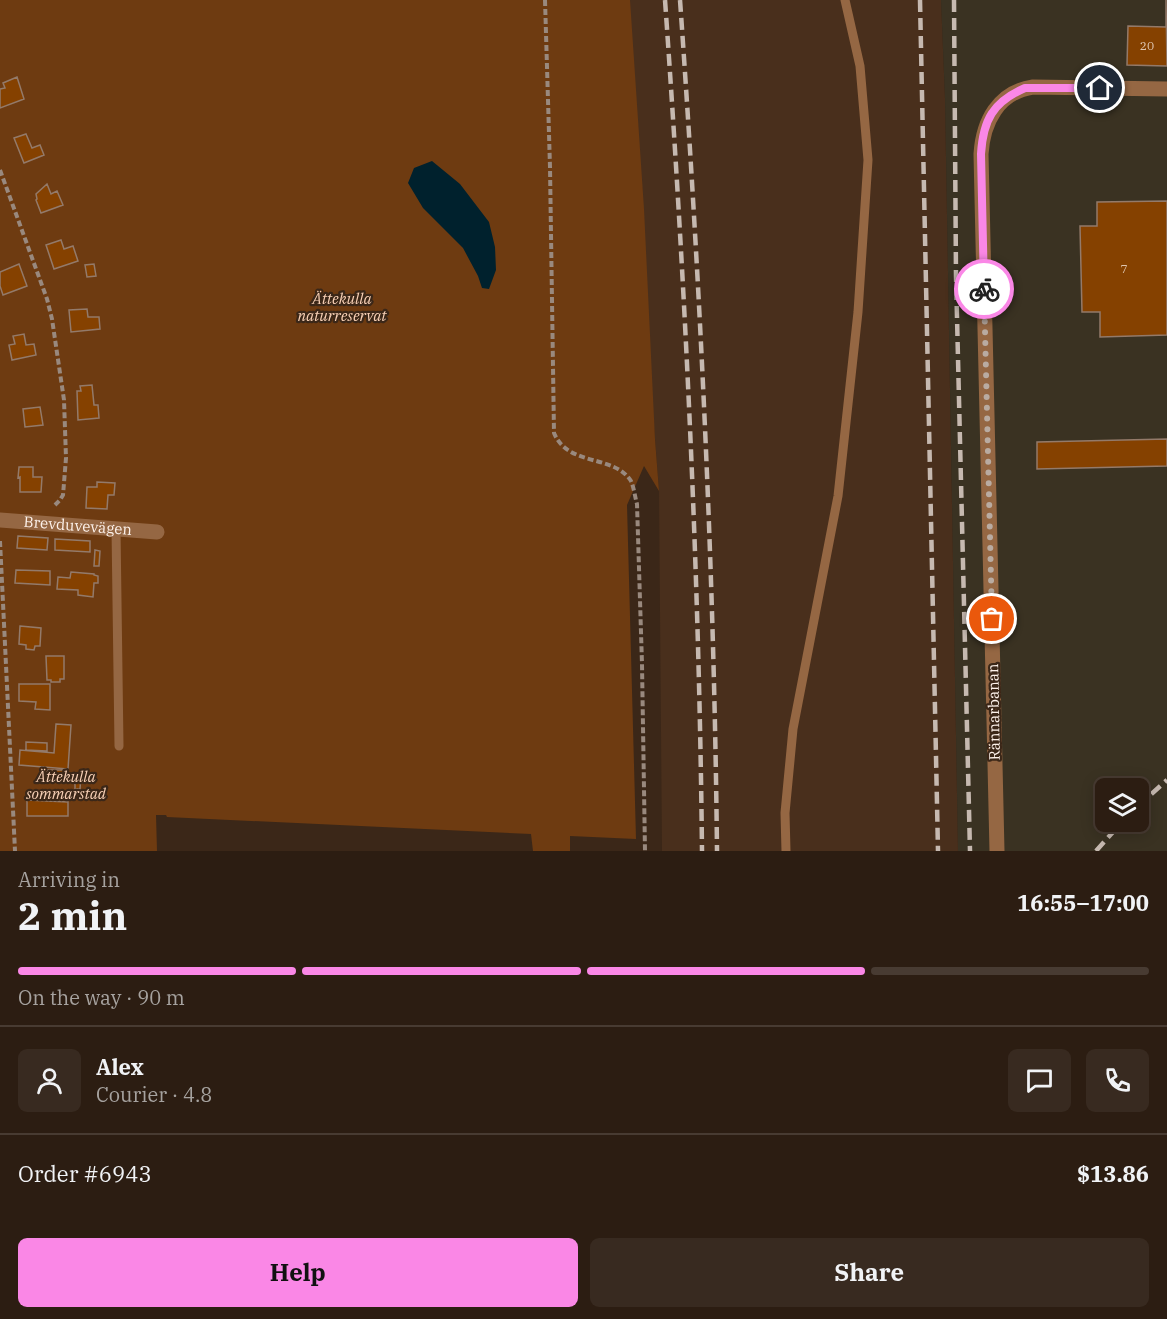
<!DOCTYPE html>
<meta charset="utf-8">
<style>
body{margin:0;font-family:"IBM Plex Serif",serif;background:#382a20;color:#f1f3f6;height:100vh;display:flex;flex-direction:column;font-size:22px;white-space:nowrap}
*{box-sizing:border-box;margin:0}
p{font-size:20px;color:#a6a29f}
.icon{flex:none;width:33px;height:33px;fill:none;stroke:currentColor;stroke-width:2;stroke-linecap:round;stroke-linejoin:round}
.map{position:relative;height:851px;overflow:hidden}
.sheet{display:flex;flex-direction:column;background:#2c1d12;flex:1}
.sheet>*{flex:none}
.tools{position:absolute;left:1095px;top:778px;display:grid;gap:12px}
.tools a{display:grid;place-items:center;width:54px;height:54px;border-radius:9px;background:#2c1d12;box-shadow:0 3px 15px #0003,0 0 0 2px #483b32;font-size:30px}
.pin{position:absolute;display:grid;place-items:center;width:51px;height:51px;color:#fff;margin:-26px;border:3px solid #fff;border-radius:50%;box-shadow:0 2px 6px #0007}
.courier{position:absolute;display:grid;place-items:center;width:60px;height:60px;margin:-30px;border:4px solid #fa87e6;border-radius:50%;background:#fff;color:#222;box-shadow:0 2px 8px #0007}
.summary em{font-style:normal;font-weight:700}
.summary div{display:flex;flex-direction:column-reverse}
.summary{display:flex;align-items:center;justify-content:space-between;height:102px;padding:0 18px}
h1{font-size:39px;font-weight:700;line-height:45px}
.bar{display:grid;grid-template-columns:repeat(4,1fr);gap:9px 6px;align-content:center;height:72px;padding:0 18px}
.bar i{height:8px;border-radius:4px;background:#483b32}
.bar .on{background:#fa87e6}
.bar p{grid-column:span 4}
.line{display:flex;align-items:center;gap:15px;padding:0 18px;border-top:2px solid #483b32}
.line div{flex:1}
.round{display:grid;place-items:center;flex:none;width:63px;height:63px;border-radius:9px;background:#382a20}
.cta{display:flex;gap:12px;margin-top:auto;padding:12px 18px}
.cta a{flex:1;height:69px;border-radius:9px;background:#fa87e6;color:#111;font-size:24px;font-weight:700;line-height:69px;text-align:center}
.cta a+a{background:#382a20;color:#f1f3f6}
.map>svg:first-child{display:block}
.built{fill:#492f1c}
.industrial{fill:#3a3222;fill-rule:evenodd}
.green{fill:#6e3b11}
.water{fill:#00212d}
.building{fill:#854100;stroke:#937a6a;stroke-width:1.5}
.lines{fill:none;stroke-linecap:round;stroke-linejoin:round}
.path{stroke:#99897e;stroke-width:4;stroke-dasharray:6 3;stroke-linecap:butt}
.service{stroke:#956743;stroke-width:9}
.minor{stroke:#956743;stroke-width:15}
.rail{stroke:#c6b9b0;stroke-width:4.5;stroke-dasharray:12 6;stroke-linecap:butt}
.done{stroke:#b9aba1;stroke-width:6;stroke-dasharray:0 10.8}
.route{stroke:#fa87e6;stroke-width:8}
.labels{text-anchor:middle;stroke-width:4.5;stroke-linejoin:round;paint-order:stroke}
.number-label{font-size:12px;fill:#dfc6b0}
.park-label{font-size:15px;font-style:italic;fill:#f9d1b6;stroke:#3b2718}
.street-label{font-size:15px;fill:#fdf2eb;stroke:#3b2718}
</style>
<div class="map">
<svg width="1167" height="851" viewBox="0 0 1167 851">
<rect width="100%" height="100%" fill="#3b2718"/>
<path class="built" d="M 621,0 L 941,0 L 945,98 L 958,851 L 662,851 L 659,491 Z"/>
<path class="industrial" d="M 941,0 L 1167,0 L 1167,851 L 958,851 L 945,98 ZM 1106,789 L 1138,789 L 1138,822 L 1106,822 Z"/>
<path class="green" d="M 0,0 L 630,0 L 644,209 L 655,439 L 659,491 L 644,466 L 627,505 L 636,839 L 570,836 L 570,851 L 533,851 L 531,834 L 167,817 L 166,815 L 156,815 L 157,851 L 0,851 Z"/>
<path class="water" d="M 432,161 L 460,184 L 489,222 L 495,247 L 496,270 L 489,289 L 482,288 L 478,276 L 463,248 L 423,208 L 408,183 L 414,168 Z"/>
<path class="building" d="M 1166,0 L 1167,66 L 1127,65 L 1128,26 L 1166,27 Z
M 17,77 L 24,99 L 0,108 L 0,89 L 5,88 L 3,83 Z
M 26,134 L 32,148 L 40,145 L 44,155 L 24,163 L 14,138 Z
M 47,184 L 51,194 L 57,191 L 63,205 L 41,213 L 36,200 L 37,199 L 36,194 Z
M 1167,201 L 1167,335 L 1100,337 L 1100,312 L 1082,312 L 1080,226 L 1097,226 L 1097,202 Z
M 61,240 L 64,249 L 73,246 L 78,261 L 54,269 L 46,245 Z
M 19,264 L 27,286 L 3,295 L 0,286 L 0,272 Z
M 94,264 L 96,276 L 87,277 L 85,265 Z
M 87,309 L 88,317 L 99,317 L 100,329 L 71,332 L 69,310 Z
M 24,334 L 26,345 L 34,344 L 36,355 L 12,360 L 9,345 L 15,344 L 13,336 Z
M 92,385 L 94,405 L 98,405 L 99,418 L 78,420 L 77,391 L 81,391 L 80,386 Z
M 40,407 L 43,425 L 25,427 L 23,409 Z
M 1167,439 L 1167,466 L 1037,469 L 1037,442 Z
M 19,467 L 33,467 L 33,477 L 42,477 L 41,492 L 20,492 L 20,477 L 18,478 Z
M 97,482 L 115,483 L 114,495 L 108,495 L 107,509 L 86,508 L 87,487 L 97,487 Z
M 18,536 L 48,538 L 47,550 L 17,548 Z
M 55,539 L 90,541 L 90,552 L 55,550 Z
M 95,550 L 100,551 L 99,566 L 94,566 Z
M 16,570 L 50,571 L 50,585 L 15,583 Z
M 71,572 L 94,574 L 94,575 L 98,576 L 98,583 L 94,583 L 93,597 L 78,595 L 78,590 L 57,589 L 58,577 L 70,578 Z
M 20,626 L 41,628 L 40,646 L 35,646 L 34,650 L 26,649 L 26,645 L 19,644 Z
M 46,656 L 64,656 L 64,679 L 60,679 L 60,682 L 51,682 L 51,680 L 47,680 Z
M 19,684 L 50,684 L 50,710 L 35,709 L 36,702 L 19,701 Z
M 56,724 L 71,725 L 68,769 L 19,765 L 20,750 L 54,753 Z
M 26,742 L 47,743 L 47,751 L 26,750 Z
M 47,770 L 68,770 L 68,780 L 47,779 Z
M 75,776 L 81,776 L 80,789 L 75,789 Z
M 27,800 L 68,802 L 68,816 L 27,816 Z"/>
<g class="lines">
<path class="path" d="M 545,0 L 550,167 L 554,433 C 568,467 614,454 631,481 C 634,488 635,497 637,504 L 642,664 L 645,851
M 0,170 L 47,299 L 52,319 L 64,400 L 66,458 L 63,495 L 60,500 L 55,505
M 0,541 L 15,851"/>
<path class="service" d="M 116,529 L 119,746
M 786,851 L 785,813 L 793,729 L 838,496 L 858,312 L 868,160 L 860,66 L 845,0"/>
<g class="minor">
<path id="s1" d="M 0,520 L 157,532"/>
<path d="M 997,851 L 981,154 C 983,122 998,92 1033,87 L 1167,89"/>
</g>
<path class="rail" d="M 665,0 C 685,283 699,567 702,851
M 680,0 C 700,283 714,567 717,851
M 920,0 L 938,851
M 954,0 L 956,276 L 970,851
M 1138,806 L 1167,780
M 1096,851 L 1122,822"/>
</g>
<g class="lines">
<path class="done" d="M 984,289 L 992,619"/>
<path class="route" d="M 984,289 L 981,154 C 983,120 993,102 1025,88 L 1100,88"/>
</g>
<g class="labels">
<g class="number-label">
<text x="1147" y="50">20</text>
<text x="1124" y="273">7</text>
</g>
<g class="park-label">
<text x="342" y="304">Ättekulla<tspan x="342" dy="17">naturreservat</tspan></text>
<text x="66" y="782">Ättekulla<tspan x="66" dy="17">sommarstad</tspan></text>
</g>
<g class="street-label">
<text dy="5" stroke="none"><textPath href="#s1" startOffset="78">Brevduvevägen</textPath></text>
<text transform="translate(994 712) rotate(-91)" y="5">Rännarbanan</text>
</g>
</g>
</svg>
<div class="tools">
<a><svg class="icon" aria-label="layers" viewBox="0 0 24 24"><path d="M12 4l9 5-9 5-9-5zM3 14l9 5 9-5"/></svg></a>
</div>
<div class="pin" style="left:992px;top:619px;background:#ea580c"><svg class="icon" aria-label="bag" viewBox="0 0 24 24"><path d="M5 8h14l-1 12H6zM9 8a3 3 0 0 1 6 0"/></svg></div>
<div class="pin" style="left:1100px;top:88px;background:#1f2937"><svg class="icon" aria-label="home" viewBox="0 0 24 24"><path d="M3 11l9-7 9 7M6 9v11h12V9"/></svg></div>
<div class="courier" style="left:984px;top:289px"><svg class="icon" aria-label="bike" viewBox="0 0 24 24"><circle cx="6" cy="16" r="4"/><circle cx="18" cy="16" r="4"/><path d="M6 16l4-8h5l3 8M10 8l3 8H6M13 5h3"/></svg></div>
</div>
<section class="sheet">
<div class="summary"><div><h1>2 min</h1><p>Arriving in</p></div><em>16:55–17:00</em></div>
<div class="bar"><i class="on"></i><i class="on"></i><i class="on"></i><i></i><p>On the way · 90 m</p></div>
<div class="line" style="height:108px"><a class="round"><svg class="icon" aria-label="person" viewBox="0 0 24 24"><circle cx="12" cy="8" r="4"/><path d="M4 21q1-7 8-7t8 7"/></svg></a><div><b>Alex</b><p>Courier · 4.8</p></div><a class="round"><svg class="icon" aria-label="chat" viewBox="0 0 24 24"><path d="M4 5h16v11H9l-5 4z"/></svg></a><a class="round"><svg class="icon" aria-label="phone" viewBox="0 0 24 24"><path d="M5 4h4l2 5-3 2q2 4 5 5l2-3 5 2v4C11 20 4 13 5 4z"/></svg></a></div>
<div class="line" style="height:78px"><div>Order #6943</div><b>$13.86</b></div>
<div class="cta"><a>Help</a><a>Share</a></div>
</section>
